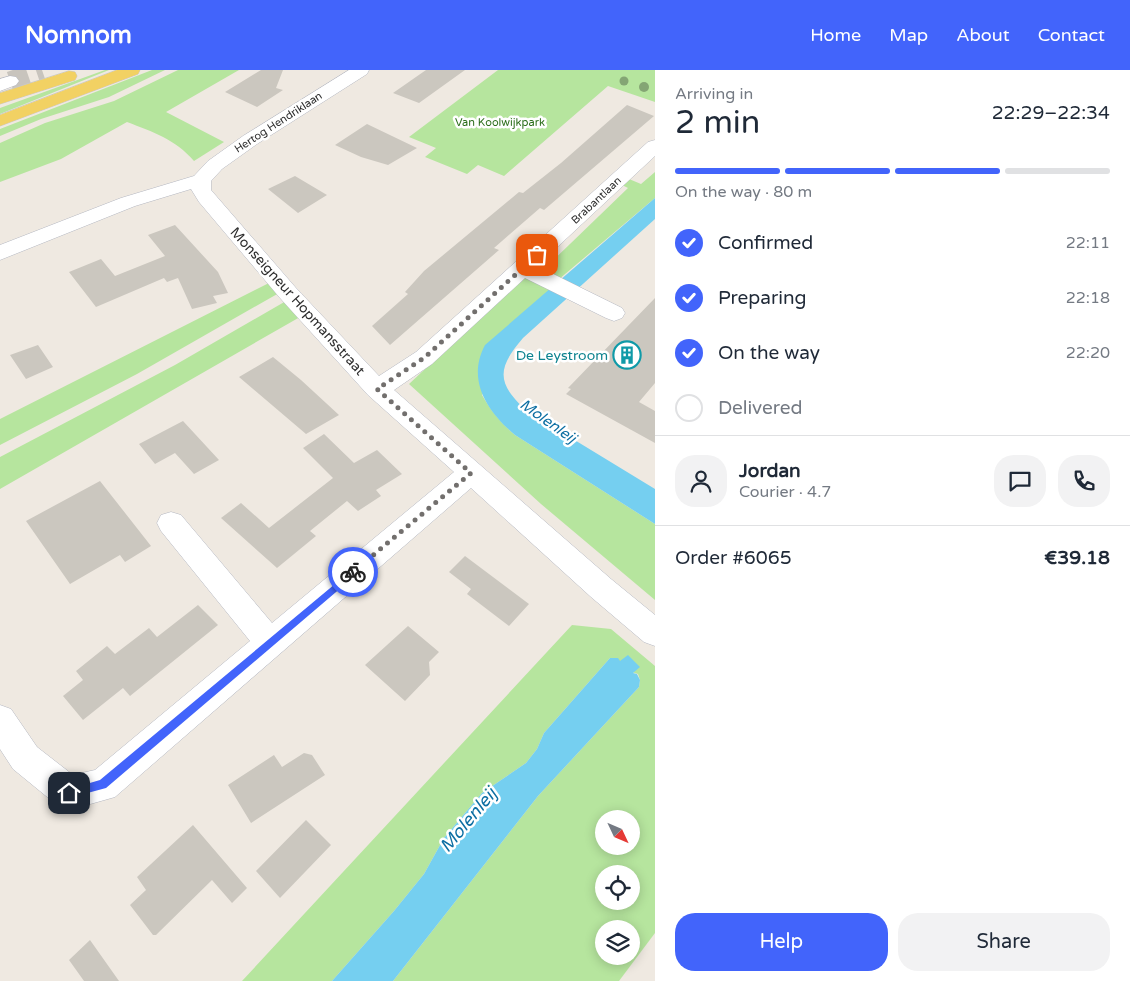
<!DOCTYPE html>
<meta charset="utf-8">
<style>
body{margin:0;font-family:"Varela Round",sans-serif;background:#f2f2f3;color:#1f2937;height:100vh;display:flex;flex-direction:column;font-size:19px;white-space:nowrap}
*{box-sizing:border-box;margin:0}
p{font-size:16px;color:#747a83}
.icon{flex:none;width:28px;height:28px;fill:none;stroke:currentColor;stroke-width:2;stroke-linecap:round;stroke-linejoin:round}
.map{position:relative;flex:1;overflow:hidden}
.panel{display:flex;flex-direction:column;background:#fff;width:475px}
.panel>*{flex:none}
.needle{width:32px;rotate:134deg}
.buttons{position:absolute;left:595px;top:740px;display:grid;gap:10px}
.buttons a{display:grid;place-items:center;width:45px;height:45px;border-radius:50%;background:#fff;box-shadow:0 2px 12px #0003;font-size:25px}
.pin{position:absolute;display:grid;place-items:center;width:42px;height:42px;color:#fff;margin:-21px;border-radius:10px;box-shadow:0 2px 8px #0006}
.courier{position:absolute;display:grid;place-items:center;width:50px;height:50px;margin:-25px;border:4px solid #4264fb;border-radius:50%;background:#fff;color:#222;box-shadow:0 1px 6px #0007}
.overview em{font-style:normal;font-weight:600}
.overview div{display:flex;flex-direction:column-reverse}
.overview{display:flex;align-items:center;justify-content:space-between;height:85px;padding:0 20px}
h1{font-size:32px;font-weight:600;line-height:38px}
.bar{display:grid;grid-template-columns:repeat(4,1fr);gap:8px 5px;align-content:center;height:60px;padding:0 20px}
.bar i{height:6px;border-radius:4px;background:#e0e1e3}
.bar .selected{background:#4264fb}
.bar p{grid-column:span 4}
.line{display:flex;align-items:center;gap:12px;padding:0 20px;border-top:1px solid #e0e1e3}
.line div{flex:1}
.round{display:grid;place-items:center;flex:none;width:52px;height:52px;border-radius:20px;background:#f2f2f3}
ol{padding:0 20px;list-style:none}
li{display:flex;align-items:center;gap:15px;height:55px}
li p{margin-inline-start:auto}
li .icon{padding:5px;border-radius:50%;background:#4264fb;color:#fff;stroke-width:4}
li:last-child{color:#747a83}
li i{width:28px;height:28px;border:2px solid #e0e1e3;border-radius:50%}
.button{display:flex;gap:10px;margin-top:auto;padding:10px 20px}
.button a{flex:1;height:58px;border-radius:20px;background:#4264fb;color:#fff;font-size:20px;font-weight:600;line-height:58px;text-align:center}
.button a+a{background:#f2f2f3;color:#1f2937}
header{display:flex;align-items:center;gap:30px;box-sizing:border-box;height:70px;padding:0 25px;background:#4264fb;color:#fff}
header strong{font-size:24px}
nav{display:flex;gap:28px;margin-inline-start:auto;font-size:18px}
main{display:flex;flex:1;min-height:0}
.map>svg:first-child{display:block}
.green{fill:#b6e59e;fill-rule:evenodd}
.water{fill:#75cff0}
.building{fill:#cbc7bf}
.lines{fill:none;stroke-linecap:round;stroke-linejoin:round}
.minor-tunnel{stroke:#c8c4bd;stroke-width:19;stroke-dasharray:19 9;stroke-linecap:butt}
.minor-casing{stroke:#b4b7c1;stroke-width:1}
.major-casing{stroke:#c9c9c9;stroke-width:1}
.minor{fill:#fff;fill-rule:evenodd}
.major{fill:#f2d163;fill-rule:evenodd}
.tree{fill:#84a574}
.route{fill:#4264fb}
.done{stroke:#726f6d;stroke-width:5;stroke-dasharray:0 9}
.labels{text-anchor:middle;stroke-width:5;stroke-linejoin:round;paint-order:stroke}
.far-street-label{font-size:11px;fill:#2e2e2e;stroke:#fff}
.far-park-label{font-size:11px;fill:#2c6e1b;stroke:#fff}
.street-label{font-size:14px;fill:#2e2e2e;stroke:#fff}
.culture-label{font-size:14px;fill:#0d838f;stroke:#fff;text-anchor:end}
.water-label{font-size:15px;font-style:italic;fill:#0d6fa3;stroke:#fff}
.near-water-label{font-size:18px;font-style:italic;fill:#0d6fa3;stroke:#fff}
</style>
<header>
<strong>Nomnom</strong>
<nav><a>Home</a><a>Map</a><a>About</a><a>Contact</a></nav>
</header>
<main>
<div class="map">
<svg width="655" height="911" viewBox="0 0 655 911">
<rect width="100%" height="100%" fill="#efe9e1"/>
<path class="green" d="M 105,0 L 109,0 L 0,44 L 0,38 Z
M 152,0 L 165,0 L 109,27 L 41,49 L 0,66 L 0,59 Z
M 178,0 L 239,0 L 166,42 L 224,72 L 194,91 C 175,69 153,62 127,52 L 61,89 L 0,112 L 0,73 L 45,53 L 114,31 Z
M 498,0 L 655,0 L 655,32 L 608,16 L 504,106 L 478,95 L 467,104 L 425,87 L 436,78 L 409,67 Z
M 655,102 L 655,128 L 558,210 L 541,202 L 628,118 L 622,115 L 629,109 L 641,114 Z
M 527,204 L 552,216 L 482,325 C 491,341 501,353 515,365 L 655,454 L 655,530 L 541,434 L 409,314 Z
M 269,213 L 279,223 L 137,304 L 0,375 L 0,349 Z
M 286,231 L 300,247 L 0,419 L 0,387 L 175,295 Z
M 572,555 L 611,559 L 655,596 L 655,863 L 619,911 L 393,911 L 538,726 L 639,617 L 640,610 L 638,604 C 627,602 622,590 610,588 L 544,663 L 537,679 L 526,693 L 482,723 L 444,768 L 424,804 L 394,841 L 332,911 L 242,911 ZM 604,749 L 631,749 L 631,776 L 604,776 ZM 604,804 L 631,804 L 631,831 L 604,831 ZM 604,859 L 631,859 L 631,886 L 604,886 Z"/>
<path class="water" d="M 655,128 L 655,149 L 523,268 C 496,299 497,314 527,341 L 655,419 L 655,454 L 515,365 C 488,342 466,311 485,275 Z
M 628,585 L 640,597 L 633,603 L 637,604 L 640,610 L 639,617 L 538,726 L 393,911 L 332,911 L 394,841 L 424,804 L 444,768 L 482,723 L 526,693 L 537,679 L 544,663 L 610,588 L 618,588 L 620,591 Z"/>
<path class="building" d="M 261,0 L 283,0 L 276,18 L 283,20 L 257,37 L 225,22 Z
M 426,0 L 465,0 L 419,33 L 393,23 Z
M 627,35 L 654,46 L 544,140 L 540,138 L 494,178 L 499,180 L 390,275 L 372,256 L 408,224 L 405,222 L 424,201 L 519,122 L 523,123 L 561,93 Z
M 367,54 L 417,78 L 388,95 L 361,87 L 335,75 Z
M 295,106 L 327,125 L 298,143 L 268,119 Z
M 175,155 L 218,202 L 228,223 L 213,226 L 217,233 L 192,239 L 178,208 L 167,212 L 164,208 L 96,237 L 69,202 L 101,189 L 115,206 L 165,186 L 148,165 Z
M 655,228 L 655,313 L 639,332 L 655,341 L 655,373 L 566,324 L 571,319 L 568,318 Z
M 38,275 L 53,297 L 26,309 L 10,285 Z
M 273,287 L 301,310 L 339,345 L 306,364 L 239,307 Z
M 183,351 L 219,390 L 194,404 L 175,383 L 155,394 L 139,374 Z
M 324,364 L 354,393 L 377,380 L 402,404 L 376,420 L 381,426 L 358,441 L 347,431 L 310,461 L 316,466 L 277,498 L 221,448 L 241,433 L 269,458 L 333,408 L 303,378 Z
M 100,411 L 151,476 L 125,492 L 120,485 L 70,514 L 26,451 Z
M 465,486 L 529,534 L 509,556 L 467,524 L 471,519 L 449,502 Z
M 198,535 L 218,555 L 130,626 L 123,618 L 83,650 L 63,626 L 83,610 L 76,601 L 107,576 L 115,584 L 149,558 L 157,567 Z
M 408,556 L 439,582 L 429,592 L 430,605 L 405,631 L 365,595 Z
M 304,683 L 312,685 L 325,705 L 251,753 L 228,715 L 274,685 L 282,697 Z
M 306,750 L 331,775 L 280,828 L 256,801 Z
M 193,755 L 247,818 L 232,833 L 212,810 L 156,865 L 153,865 L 130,835 L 146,820 L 137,807 Z
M 90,870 L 119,911 L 84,911 L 69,890 Z"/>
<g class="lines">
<path class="minor-tunnel" d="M 10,11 L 42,0"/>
<g class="minor-casing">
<path id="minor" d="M 349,0 L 369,0 L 367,4 L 257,74 L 222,99 L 211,111 L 211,120 L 296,218 L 379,306 L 416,282 L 648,72 L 655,70 L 655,86 L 537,196 L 622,238 L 625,243 L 622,248 L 614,251 L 606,248 L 525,208 L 432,294 L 394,320 L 611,509 L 655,545 L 655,576 L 644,572 L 591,527 L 471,418 L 115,727 L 69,740 L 57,735 L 13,699 L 0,679 L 0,635 L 11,639 L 37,677 L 73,705 L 95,700 L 250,571 L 161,461 L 157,453 L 161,445 L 171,442 L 181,445 L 272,553 L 454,402 L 368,325 L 280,228 L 199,132 L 191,119 L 135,136 L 0,190 L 0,175 L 121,128 L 194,106 L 208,91 L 243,66 Z
M 10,6 L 16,7 L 19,11 L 16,15 L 0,21 L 0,9 Z"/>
</g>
<g class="major-casing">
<path id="major" d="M 117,0 L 140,0 L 138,4 L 0,56 L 0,45 Z
M 69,1 L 75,2 L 77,6 L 75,10 L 0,34 L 0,23 Z"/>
</g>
<use href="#minor" class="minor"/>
<use href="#major" class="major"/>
</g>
<g class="tree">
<circle cx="624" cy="11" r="4.5"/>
<circle cx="644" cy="17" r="5"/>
</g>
<path class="route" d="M 353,499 L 357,502 L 356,505 L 106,718 L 69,728 L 66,727 L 66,720 L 100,710 Z"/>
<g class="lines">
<path class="done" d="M 353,502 L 471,403 L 377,319 L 424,288 L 537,185"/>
</g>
<defs>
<g id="building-ring" transform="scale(1.4375)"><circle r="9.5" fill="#fff" stroke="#0f9aa8" stroke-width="1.5"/><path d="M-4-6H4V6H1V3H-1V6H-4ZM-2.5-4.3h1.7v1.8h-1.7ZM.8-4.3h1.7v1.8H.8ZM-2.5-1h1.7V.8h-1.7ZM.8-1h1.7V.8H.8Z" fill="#0f9aa8"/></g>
</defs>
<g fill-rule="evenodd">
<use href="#building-ring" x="627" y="285"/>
</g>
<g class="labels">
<g class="far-street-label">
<text transform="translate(278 52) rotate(-33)" y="4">Hertog Hendriklaan</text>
<text transform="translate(596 130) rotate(-43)" y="4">Brabantlaan</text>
</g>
<g class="far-park-label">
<text x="500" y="56">Van Koolwijkpark</text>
</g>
<g class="street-label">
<text transform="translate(298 231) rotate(48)" y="5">Monseigneur Hopmansstraat</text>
</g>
<g class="culture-label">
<text x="608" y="290">De Leystroom</text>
</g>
<g class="water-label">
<text transform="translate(548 351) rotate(35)" y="5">Molenleij</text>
</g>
<g class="near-water-label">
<text transform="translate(468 750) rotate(-50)" y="6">Molenleij</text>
</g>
</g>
</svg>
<div class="buttons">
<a><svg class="needle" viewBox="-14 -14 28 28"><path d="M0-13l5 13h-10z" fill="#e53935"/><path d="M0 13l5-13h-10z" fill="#747a83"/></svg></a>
<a><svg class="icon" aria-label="locate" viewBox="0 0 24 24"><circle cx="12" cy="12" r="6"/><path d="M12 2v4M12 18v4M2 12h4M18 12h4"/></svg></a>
<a><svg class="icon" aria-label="layers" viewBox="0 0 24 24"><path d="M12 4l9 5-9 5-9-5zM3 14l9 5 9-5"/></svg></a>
</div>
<div class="pin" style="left:537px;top:185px;background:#ea580c"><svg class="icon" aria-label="bag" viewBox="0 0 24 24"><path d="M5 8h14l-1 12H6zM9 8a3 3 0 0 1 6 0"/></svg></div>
<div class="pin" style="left:69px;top:723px;background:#1f2937"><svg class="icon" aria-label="home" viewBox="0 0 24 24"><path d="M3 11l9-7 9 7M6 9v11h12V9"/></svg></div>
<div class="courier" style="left:353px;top:502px"><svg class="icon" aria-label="bike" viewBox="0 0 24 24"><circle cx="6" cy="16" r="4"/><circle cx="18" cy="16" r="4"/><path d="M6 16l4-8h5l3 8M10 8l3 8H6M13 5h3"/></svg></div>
</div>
<section class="panel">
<div class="overview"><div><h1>2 min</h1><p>Arriving in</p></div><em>22:29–22:34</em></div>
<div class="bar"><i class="selected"></i><i class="selected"></i><i class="selected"></i><i></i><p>On the way · 80 m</p></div>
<ol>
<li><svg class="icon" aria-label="check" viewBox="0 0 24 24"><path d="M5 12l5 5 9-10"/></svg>Confirmed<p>22:11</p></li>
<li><svg class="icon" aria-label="check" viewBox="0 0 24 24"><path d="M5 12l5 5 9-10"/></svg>Preparing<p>22:18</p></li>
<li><svg class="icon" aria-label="check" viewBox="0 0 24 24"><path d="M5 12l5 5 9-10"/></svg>On the way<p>22:20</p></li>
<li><i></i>Delivered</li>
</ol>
<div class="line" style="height:90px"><a class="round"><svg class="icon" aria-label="person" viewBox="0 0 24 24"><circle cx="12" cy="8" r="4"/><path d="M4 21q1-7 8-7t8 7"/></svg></a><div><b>Jordan</b><p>Courier · 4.7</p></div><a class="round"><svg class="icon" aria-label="chat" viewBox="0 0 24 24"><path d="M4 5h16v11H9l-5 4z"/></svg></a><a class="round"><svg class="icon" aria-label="phone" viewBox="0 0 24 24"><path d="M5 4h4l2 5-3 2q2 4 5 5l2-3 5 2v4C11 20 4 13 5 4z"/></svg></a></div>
<div class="line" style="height:65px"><div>Order #6065</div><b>€39.18</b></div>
<div class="button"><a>Help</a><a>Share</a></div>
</section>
</main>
